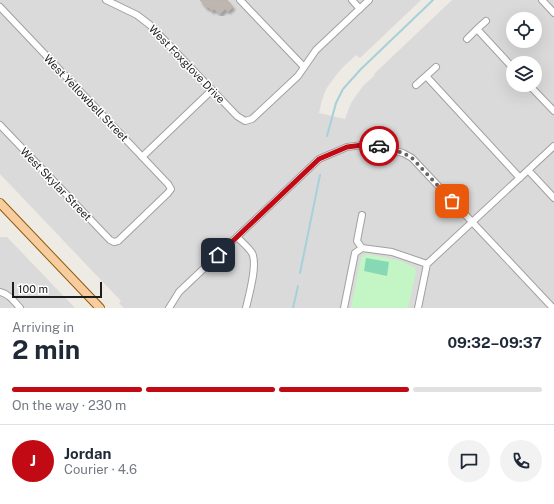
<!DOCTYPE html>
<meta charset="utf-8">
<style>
body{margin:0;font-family:"Public Sans",sans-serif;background:#f2f2f3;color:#1f2937;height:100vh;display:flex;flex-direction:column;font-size:15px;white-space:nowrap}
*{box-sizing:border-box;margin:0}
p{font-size:13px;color:#747a83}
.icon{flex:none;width:22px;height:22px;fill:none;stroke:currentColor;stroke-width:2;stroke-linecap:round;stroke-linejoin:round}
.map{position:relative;height:308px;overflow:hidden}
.details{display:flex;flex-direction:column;background:#fff;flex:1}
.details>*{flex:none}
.fabs{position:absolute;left:506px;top:12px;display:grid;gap:8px}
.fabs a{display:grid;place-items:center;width:36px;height:36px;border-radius:50%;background:#fff;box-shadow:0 4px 16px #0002;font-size:20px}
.scale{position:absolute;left:12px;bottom:10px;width:90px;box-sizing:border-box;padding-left:4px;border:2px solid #1d1d1d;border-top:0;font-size:11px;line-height:14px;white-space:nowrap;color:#1d1d1d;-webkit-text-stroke:3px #fff;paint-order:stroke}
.pin{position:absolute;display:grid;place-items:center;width:34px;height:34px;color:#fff;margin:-17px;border-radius:8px;box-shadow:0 2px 6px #0006}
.courier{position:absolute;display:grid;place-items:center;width:40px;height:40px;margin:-20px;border:3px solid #c10a14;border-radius:50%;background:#fff;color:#222;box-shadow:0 1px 5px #0007}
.head em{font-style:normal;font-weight:700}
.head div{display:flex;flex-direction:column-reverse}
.head{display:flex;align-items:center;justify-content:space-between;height:68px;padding:0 12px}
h1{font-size:26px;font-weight:700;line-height:30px}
.bar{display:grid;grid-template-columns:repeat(4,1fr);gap:6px 4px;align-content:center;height:48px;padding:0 12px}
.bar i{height:5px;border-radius:3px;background:#e0e1e3}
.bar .current{background:#c10a14}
.bar p{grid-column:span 4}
.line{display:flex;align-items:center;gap:10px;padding:0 12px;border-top:1px solid #e0e1e3}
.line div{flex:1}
.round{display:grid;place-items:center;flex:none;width:42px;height:42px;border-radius:21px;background:#f2f2f3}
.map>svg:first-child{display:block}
.residential{fill:#dbdada;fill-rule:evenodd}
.park{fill:#c3f6c4}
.pitch{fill:#86d9b4}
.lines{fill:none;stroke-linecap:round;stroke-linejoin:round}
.stream{stroke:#a6d1da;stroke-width:2}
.building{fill:#beb6b1;stroke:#bfb0a7;filter:url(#shadow)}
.minor-casing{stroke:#a1a1a1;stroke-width:8}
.major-casing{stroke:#8f5b08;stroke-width:10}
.minor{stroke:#fff;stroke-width:6}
.major{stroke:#f7cda0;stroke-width:8}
.done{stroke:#666563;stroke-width:4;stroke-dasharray:0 7.2}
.route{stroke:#c10a14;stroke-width:5}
.labels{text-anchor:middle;stroke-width:3;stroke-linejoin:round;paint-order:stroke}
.street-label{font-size:11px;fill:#1d1d1d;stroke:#fff}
</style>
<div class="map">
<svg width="554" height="308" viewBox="0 0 554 308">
<defs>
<filter id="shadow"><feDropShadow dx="2" dy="3" stdDeviation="1" flood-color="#0004"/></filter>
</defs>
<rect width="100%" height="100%" fill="#eeeae4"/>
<path class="residential" d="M 0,0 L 421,0 L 360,58 L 356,55 L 342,68 L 334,78 L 326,89 L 322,100 L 319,113 L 345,119 L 351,103 L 363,86 L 375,75 L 374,74 L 452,0 L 554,0 L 554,308 L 124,308 L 119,303 L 121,301 L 0,174 ZM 513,19 L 535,19 L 535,41 L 513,41 ZM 513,63 L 535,63 L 535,85 L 513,85 Z
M 0,237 L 7,237 L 75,308 L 0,308 Z"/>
<path class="park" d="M 368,254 L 401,261 L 415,268 L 416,272 L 408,308 L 351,308 L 361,258 L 364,255 Z"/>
<path class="pitch" d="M 366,258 L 389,262 L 387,276 L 364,271 Z"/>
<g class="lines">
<path class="stream" d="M 327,136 L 336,103 L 343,89 L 361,69 L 433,0
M 300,273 L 320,175
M 293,308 L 298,286"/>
</g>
<path class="building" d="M 200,0 L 227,0 L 233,7 L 228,11 L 225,9 L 220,14 L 214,9 L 212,11 L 208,7 L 207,8 Z"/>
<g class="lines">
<g class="minor-casing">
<path id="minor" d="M 106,0 L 137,15 L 150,25 L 237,116 L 245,121 L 252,119 L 298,76 L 316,50 L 369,0
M 240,0 L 304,67
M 352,0 L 360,9
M 542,0 L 554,13
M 0,7 L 168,184 L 171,189 L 168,193 L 118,241 L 114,242 L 110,240 L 0,125
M 486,21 L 477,29 L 513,68
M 467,39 L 477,29
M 436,67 L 426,76 L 520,178
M 416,85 L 426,76
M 529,85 L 554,111
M 384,148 L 385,137
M 142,157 L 212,90
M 528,170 L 554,198
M 237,237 C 241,241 249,248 252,253 C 258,264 249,295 246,308
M 362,248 L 357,241 L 362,215
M 0,292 C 9,294 14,301 20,308
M 169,308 L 179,292 L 319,159 L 347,147 L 371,144 L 403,153 L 412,158 L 553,308
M 344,308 L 355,253 L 362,248 L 392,252 L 427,264
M 418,308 L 427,264 L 554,146"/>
</g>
<g class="major-casing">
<path id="major" d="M 0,203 L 100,308"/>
</g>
<use href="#minor" class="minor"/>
<use href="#major" class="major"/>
</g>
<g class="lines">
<path class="done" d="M 379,146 L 403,153 L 412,158 L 452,201"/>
<path class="route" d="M 218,255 L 319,159 L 347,147 L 371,144 L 379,146"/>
</g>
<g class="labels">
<g class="street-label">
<text transform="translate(187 64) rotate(46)" y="4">West Foxglove Drive</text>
<text transform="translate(86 98) rotate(46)" y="4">West Yellowbell Street</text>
<text transform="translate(56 184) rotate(46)" y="4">West Skylar Street</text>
</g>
</g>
</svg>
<div class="fabs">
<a><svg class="icon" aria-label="locate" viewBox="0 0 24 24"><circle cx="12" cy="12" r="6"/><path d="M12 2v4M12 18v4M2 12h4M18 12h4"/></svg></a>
<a><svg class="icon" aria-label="layers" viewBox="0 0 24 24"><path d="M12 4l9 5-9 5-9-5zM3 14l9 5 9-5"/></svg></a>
</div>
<div class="scale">100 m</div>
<div class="pin" style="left:452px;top:201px;background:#ea580c"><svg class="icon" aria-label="bag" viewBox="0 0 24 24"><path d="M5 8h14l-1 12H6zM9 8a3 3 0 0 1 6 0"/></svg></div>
<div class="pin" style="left:218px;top:255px;background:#1f2937"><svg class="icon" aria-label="home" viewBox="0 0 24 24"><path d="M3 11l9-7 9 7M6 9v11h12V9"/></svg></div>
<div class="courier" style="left:379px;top:146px"><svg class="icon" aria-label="car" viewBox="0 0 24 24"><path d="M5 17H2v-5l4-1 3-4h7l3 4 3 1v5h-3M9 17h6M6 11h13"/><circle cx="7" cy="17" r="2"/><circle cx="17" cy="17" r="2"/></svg></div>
</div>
<section class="details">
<div class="head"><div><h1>2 min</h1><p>Arriving in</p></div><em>09:32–09:37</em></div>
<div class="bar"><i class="current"></i><i class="current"></i><i class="current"></i><i></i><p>On the way · 230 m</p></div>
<div class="line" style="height:72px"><b class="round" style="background:#c10a14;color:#fff">J</b><div><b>Jordan</b><p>Courier · 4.6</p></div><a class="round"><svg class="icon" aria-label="chat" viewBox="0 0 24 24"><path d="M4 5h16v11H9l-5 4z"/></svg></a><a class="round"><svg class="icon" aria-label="phone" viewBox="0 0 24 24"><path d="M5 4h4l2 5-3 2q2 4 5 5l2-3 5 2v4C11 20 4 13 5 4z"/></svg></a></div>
</section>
